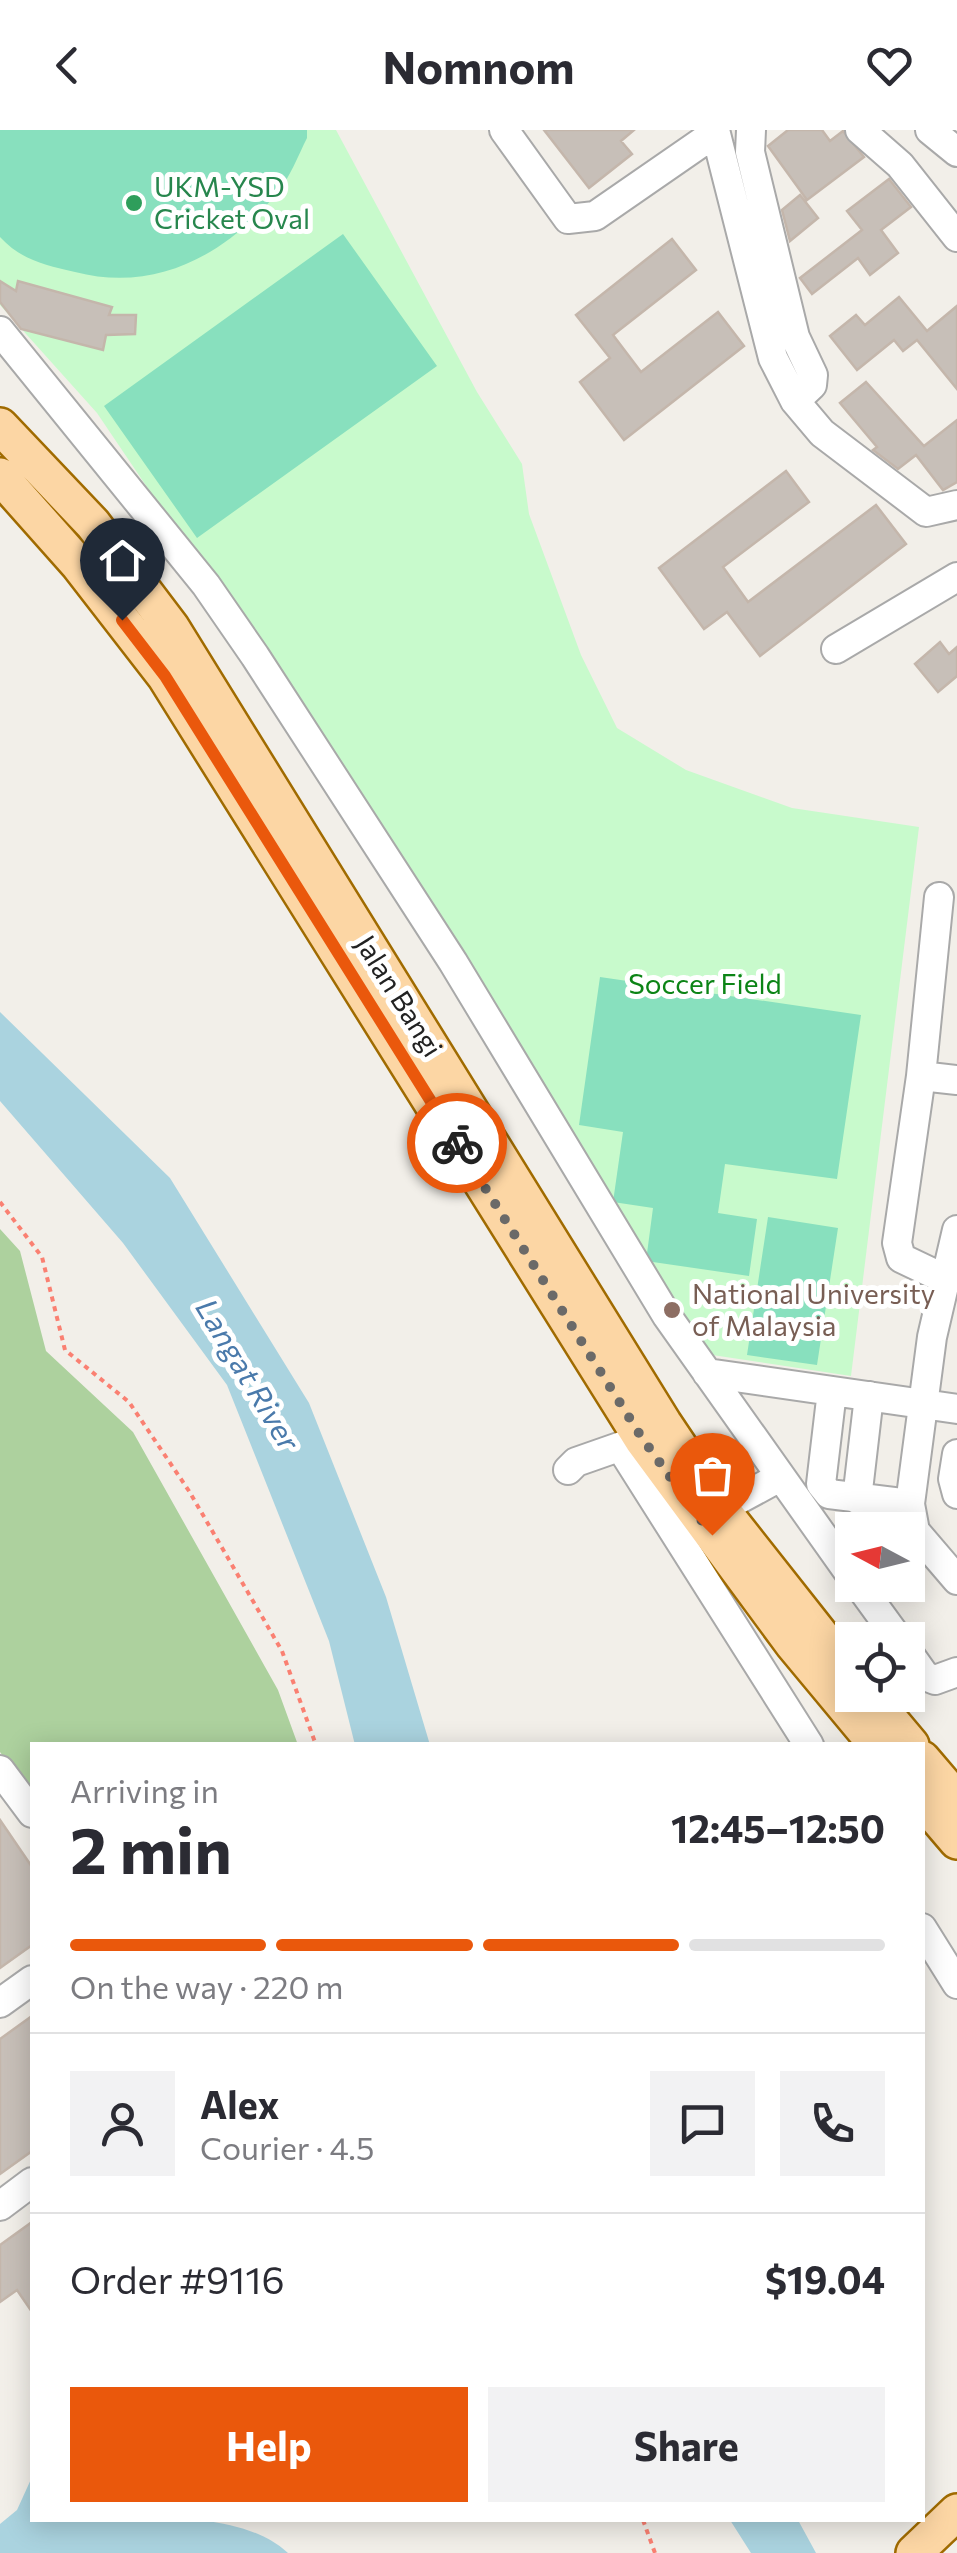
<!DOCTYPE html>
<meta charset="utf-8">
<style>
body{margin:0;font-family:Commissioner,sans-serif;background:#f2f2f3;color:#2b2b33;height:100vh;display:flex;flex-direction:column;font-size:38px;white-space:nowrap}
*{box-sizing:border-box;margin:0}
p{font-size:32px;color:#7c7c81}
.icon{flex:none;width:55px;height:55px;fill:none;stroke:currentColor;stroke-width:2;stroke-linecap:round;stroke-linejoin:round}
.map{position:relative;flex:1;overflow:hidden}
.side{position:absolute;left:30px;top:1612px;width:895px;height:780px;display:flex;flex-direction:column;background:#fff;border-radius:0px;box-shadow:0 5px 25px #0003}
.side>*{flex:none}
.needle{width:65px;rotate:277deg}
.buttons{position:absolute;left:835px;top:1382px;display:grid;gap:20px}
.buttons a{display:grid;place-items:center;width:90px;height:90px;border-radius:0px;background:#fff;box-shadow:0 5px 25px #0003;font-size:50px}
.pin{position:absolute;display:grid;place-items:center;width:85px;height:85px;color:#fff;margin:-102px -42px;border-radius:50% 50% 50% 0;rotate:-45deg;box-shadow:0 0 10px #0007}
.pin .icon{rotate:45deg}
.courier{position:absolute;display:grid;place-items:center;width:100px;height:100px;margin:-50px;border:8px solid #ea580c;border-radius:50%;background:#fff;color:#222;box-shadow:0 2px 12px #0007}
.headline em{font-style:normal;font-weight:700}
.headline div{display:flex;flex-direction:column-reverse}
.headline{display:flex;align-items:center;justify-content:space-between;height:170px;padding:0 40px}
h1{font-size:65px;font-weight:700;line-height:75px}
.bar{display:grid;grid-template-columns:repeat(4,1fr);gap:15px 10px;align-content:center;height:120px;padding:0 40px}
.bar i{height:12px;border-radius:8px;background:#e1e1e2}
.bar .selected{background:#ea580c}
.bar p{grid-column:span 4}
.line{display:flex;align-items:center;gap:25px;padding:0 40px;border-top:2px solid #e1e1e2}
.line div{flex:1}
.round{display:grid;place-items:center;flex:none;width:105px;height:105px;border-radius:0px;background:#f2f2f3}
.cta{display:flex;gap:20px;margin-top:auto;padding:20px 40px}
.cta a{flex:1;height:115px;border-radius:0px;background:#ea580c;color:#fff;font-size:40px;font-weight:700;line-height:115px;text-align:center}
.cta a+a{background:#f2f2f3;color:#2b2b33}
header{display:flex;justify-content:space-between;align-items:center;height:130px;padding:0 40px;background:#fff;font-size:45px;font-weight:700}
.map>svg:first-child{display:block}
.forest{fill:#add19e}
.park{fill:#c8facc}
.pitch{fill:#88e0be}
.water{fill:#aad3df}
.building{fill:#c7bfb8;stroke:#c4b6ab;stroke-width:2.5}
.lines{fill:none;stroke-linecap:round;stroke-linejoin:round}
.minor-casing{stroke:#a9a9a9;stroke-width:32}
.major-casing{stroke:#a06b00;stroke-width:40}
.path{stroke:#fa8072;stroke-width:4;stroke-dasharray:5 5;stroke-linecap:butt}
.minor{stroke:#fff;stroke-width:28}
.major{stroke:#fcd6a4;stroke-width:35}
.done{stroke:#6b6a68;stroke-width:10;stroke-dasharray:0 18}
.route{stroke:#ea580c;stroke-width:12}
.leisure-dot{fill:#2e9e5b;stroke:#fff;stroke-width:4}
.education-dot{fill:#8d6e63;stroke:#fff;stroke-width:4}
.labels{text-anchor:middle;stroke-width:10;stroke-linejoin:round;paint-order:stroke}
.leisure-label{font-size:28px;fill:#27864d;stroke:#fff;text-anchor:start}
.park-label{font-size:28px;fill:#0c8416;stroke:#fff}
.street-label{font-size:28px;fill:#222;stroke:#fff}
.education-label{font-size:28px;fill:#785e54;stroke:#fff;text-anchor:start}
.water-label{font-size:30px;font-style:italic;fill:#4a7aab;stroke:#fff}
</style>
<header><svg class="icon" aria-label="back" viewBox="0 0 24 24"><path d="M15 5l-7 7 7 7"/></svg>Nomnom<svg class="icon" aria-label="heart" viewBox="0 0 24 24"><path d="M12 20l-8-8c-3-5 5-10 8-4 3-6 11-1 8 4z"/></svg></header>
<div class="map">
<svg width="957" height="2423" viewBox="0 0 957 2423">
<rect width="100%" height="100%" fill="#f2efe9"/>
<path class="forest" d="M 0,1099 L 20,1121 L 46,1221 L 133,1302 L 278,1560 L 298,1615 L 32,1615 L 32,1667 L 0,1622 Z"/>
<path class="park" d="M 0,0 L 336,0 L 477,262 L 522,334 L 529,384 L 581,525 L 617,598 L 686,640 L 792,678 L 919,697 L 851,1246 L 699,1223 L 406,741 L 97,283 L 0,175 Z"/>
<path class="pitch" d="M 0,0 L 307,0 L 307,8 C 298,26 290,47 278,62 C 226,125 156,163 75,142 C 45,135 21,130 0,107 Z
M 343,104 L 437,236 L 197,408 L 104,276 Z
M 600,847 L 861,885 L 837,1049 L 725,1034 L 718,1083 L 757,1089 L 749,1146 L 646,1131 L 653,1078 L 613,1072 L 623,1002 L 579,995 Z
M 768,1087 L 838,1098 L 817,1235 L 747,1225 Z"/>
<path class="water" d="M 0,882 L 170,1048 L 309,1273 L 386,1467 L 430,1615 L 355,1615 L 329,1511 L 227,1255 L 123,1113 L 0,971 Z
M 32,2347 L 32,2390 C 103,2390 234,2372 288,2423 L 0,2423 L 0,2394 L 17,2380 Z
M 730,2390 L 798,2390 L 816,2423 L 751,2423 Z"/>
<path class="building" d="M 544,0 L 634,0 L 621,11 L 632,24 L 589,58 Z
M 788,0 L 822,0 L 830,11 L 843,1 L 864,27 L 807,70 L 768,16 Z
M 889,49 L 911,77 L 881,100 L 898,123 L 870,145 L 858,128 L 812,164 L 800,148 L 862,100 L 847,81 Z
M 800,65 L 818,88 L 790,111 L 782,80 Z
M 672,109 L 696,140 L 613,205 L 641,242 L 718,182 L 744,216 L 624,310 L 580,252 L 610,228 L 576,185 Z
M 0,151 L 16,161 L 18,151 L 112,177 L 109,185 L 136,185 L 135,204 L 106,205 L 103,220 L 21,199 L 0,172 Z
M 899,167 L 927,201 L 957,176 L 957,259 L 917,210 L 903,221 L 894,210 L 857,240 L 830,206 L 856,185 L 865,195 Z
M 866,252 L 924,316 L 957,290 L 957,352 L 943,360 L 916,325 L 898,339 L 873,320 L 877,317 L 840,273 Z
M 786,341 L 809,372 L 723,437 L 748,472 L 876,375 L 906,414 L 760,526 L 727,482 L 704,499 L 659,438 Z
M 940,512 L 949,524 L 957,517 L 957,546 L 938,562 L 915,534 Z
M 0,1690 L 32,1737 L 32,1815 L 0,1838 Z
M 32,1886 L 32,2021 L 0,2044 L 0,1909 Z
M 32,2092 L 32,2182 L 17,2160 L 0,2172 L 0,2115 Z"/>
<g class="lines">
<g class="minor-casing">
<path id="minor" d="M 504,0 L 568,89 L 595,86 L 715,3
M 715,0 L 773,228 L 795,271 L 822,303 L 926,382 L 957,375
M 751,0 L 750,22 L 795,207 L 813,245 L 812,255 L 795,271
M 860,0 L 900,35 L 957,107
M 930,0 L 957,22
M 0,201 L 206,455 L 255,526 L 453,832 L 667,1186 L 852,1447
M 836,519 L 957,447
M 939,767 L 921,946 L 957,950
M 921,946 L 897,1113 L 901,1128 L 945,1149
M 957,1100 L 932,1207 L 910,1374 L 915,1401 L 957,1450
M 707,1243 L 957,1279
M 832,1261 L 821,1354 L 829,1364 L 910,1374
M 621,1318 L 809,1615
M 957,1324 L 953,1349 L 957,1364
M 568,1340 L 576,1332 L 636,1311
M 857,1369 L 869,1266
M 721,1379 L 780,1347
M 859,1455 L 899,1510
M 908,1522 L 925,1546 L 935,1550 L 957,1542
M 0,1640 L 32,1683
M 922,1798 L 957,1854
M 0,1873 L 32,1850
M 0,2076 L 32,2052"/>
</g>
<g class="major-casing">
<path id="major" d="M 0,296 L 93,394 L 171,497 L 664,1294 L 721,1379 L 852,1545
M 0,346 L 79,435 L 165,546 L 642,1309 L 793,1514 L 877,1615
M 869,1565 L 911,1615
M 922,1629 L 957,1670
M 922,1670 L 957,1711
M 914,2423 L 957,2382"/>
</g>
<path class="path" d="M 0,1072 L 42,1127 L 65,1220 L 129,1272 L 189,1361 L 282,1521 L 316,1615
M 643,2390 L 655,2423"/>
<use href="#minor" class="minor"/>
<use href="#major" class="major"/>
</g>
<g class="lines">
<path class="done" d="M 457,1013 L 642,1308 L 712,1405"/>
<path class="route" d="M 122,490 L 165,546 L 457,1013"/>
</g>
<circle class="leisure-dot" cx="134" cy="73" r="10"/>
<circle class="education-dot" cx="672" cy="1180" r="10"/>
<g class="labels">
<g class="leisure-label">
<text x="154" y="67">UKM-YSD<tspan x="154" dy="32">Cricket Oval</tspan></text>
</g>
<g class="park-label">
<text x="705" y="864">Soccer Field</text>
</g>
<g class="street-label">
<text transform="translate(399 866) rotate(58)" y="10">Jalan Bangi</text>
</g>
<g class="education-label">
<text x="692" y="1174">National University<tspan x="692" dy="32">of Malaysia</tspan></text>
</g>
<g class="water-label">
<text transform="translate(247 1245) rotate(59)" y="10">Langat River</text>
</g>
</g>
</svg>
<div class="buttons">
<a><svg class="needle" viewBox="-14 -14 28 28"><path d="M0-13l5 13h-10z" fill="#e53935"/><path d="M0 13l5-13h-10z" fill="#7c7c81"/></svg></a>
<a><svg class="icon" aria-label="locate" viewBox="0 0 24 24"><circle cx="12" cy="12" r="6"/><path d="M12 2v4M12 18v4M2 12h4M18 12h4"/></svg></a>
</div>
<div class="pin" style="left:712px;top:1405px;background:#ea580c"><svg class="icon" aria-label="bag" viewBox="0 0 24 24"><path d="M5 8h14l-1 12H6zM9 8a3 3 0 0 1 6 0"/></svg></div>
<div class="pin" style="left:122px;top:490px;background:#1f2937"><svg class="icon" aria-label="home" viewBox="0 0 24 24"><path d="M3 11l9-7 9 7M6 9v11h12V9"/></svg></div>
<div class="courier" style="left:457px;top:1013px"><svg class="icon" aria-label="bike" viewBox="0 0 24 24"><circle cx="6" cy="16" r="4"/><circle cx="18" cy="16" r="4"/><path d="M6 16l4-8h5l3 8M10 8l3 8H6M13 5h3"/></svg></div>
<section class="side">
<div class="headline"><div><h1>2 min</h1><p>Arriving in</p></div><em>12:45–12:50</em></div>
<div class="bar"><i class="selected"></i><i class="selected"></i><i class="selected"></i><i></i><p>On the way · 220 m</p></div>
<div class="line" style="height:180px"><a class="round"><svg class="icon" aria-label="person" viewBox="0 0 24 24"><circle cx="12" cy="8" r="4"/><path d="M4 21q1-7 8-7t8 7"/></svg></a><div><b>Alex</b><p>Courier · 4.5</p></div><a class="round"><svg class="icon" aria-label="chat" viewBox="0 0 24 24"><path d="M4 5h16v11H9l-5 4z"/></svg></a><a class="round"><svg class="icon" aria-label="phone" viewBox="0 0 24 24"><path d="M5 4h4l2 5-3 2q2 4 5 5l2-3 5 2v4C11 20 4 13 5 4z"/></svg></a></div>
<div class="line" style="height:130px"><div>Order #9116</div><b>$19.04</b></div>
<div class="cta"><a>Help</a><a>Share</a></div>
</section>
</div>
